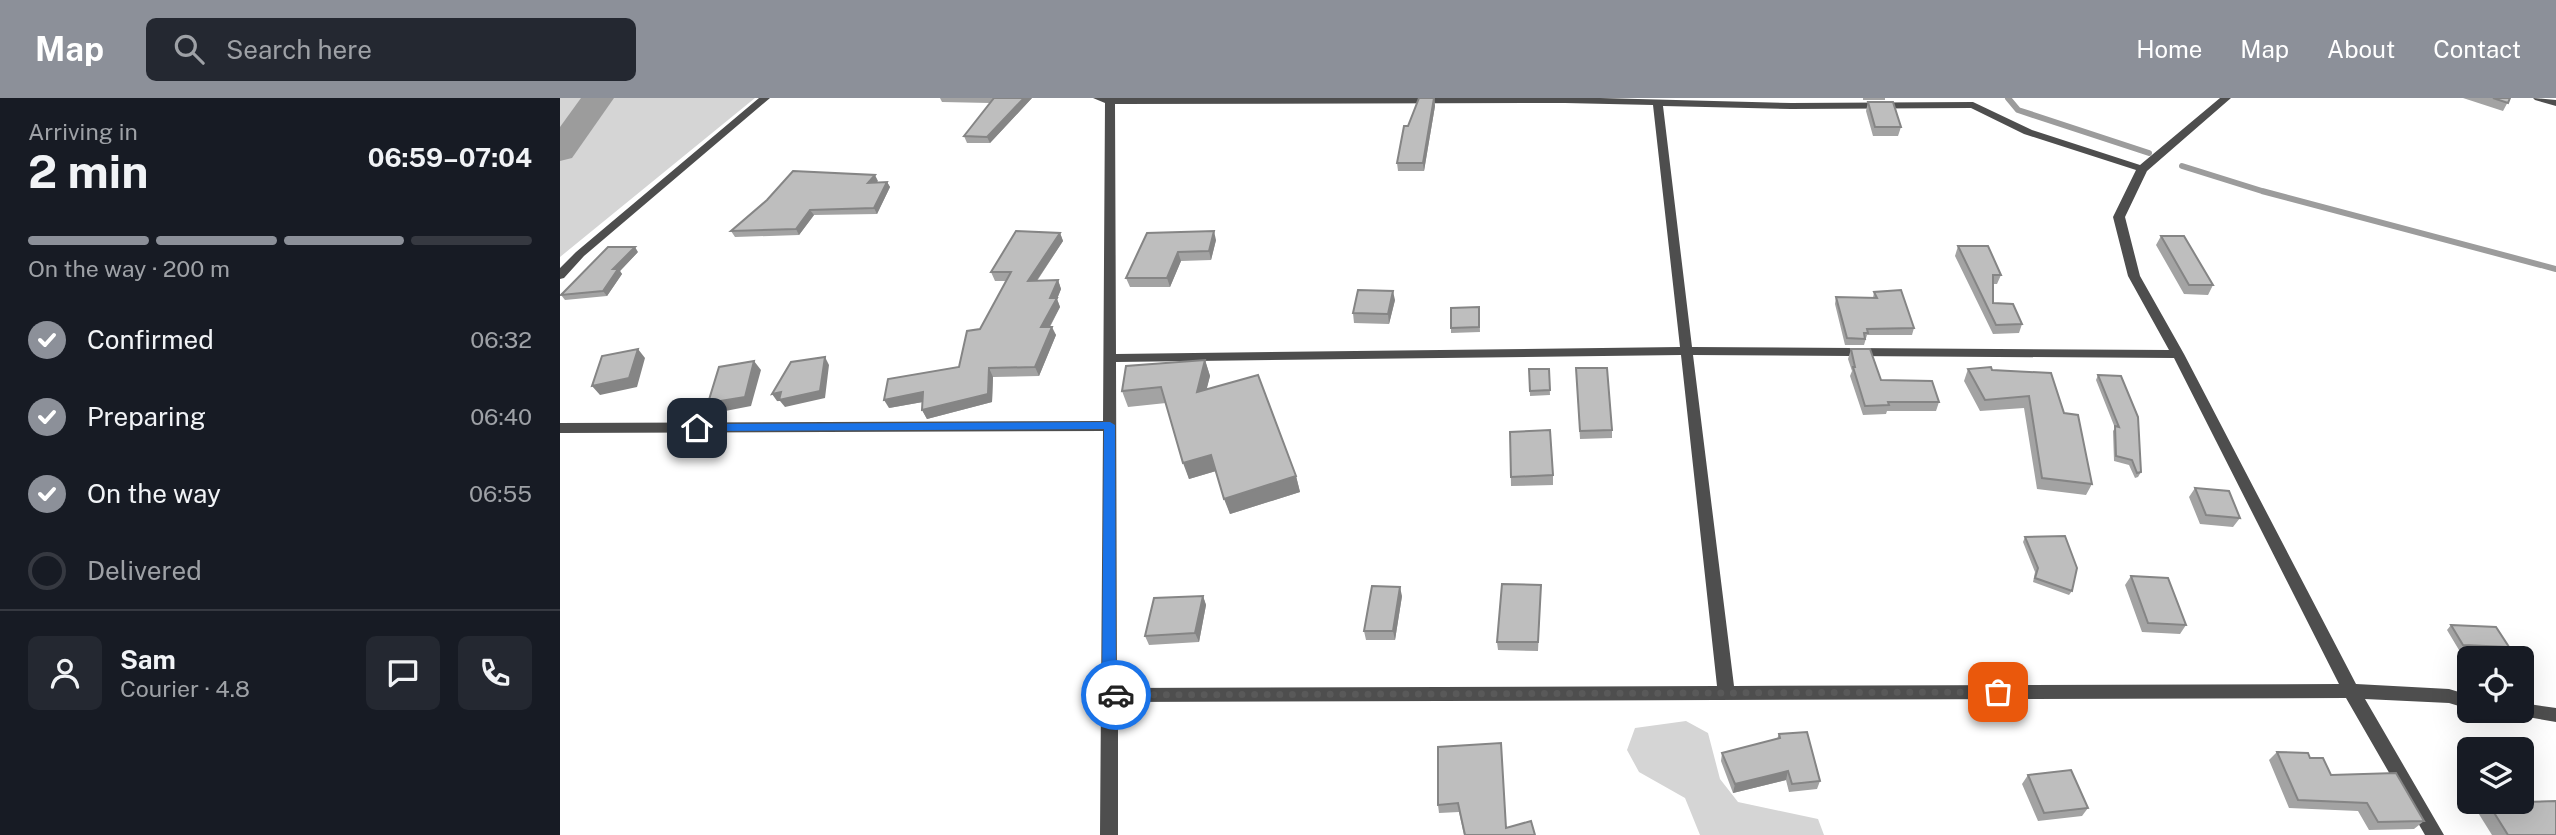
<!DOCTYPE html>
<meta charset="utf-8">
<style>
body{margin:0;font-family:"Public Sans",sans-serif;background:#242831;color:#f1f3f6;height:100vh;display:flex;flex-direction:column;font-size:26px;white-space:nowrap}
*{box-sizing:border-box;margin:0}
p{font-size:23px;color:#9ea1a6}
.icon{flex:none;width:38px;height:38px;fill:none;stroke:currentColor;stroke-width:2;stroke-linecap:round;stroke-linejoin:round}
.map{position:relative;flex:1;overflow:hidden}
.drawer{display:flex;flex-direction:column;background:#171b24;width:560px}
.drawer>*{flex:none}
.buttons{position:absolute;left:1897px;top:548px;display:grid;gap:14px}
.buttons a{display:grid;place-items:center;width:77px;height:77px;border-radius:10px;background:#171b24;box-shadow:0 7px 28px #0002;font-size:35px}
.pin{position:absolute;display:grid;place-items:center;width:60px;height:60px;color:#fff;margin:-30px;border-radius:14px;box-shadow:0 4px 10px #0006}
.courier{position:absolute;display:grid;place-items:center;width:70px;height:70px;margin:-35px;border:5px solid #1a73e8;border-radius:50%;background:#fff;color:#222;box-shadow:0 2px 9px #0007}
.headline em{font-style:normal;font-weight:700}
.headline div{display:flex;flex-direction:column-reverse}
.headline{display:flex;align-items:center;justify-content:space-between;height:119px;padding:0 28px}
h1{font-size:46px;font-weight:700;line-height:52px}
.bar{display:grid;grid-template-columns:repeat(4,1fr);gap:10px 7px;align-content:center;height:84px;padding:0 28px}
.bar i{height:9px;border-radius:5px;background:#363941}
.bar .on{background:#8c9099}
.bar p{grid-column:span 4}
.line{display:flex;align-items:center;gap:18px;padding:0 28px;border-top:2px solid #363941}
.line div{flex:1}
.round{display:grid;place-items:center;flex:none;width:74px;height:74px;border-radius:10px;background:#242831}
ol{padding:0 28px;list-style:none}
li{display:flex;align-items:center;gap:21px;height:77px}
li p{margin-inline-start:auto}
li .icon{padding:7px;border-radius:50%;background:#8c9099;color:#fff;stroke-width:4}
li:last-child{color:#9ea1a6}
li i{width:38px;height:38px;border:4px solid #363941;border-radius:50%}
header{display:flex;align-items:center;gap:42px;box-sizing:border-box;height:98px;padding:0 35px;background:#8c9099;color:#fff}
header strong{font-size:33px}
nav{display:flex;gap:38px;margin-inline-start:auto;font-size:24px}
.search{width:490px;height:63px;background:#242831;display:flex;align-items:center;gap:18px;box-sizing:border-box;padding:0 24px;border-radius:10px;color:#9ea1a6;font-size:26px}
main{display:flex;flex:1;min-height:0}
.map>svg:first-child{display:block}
.green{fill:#d5d5d5}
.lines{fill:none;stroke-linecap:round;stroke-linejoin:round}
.stream{stroke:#9c9c9c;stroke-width:6}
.river{fill:#9c9c9c;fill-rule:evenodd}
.minor{fill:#4e4e4e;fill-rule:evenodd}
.wall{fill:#a3a3a3}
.shaded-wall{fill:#858585}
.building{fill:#bebebe;stroke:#858585;stroke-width:2}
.route{fill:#1a73e8}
.done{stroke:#595959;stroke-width:7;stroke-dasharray:0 12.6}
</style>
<header>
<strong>Map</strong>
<div class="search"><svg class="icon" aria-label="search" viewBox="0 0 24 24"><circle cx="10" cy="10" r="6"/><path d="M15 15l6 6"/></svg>Search here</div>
<nav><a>Home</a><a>Map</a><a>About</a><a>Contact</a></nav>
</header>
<main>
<section class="drawer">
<div class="headline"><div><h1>2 min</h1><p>Arriving in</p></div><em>06:59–07:04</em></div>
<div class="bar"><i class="on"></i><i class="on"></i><i class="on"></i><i></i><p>On the way · 200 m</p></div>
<ol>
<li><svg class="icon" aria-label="check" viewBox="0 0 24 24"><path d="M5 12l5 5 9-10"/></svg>Confirmed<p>06:32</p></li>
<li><svg class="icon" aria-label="check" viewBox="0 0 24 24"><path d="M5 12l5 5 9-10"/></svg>Preparing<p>06:40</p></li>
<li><svg class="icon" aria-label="check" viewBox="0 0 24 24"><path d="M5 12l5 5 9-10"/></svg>On the way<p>06:55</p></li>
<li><i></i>Delivered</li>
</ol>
<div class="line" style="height:126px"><a class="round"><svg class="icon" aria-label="person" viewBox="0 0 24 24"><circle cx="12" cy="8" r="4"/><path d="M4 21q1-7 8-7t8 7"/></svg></a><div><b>Sam</b><p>Courier · 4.8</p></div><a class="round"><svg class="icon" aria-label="chat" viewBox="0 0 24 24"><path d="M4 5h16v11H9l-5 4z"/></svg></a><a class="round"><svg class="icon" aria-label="phone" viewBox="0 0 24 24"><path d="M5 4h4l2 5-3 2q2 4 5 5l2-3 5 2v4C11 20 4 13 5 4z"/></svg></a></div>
</section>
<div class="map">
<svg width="1996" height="737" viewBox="0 0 1996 737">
<rect width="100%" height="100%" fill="#fff"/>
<path class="green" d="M 0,0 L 195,0 L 0,159 Z
M 1126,623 L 1148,635 L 1160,681 L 1178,704 L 1258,721 L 1264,737 L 1140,737 L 1125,700 L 1079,674 L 1067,652 L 1075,630 Z"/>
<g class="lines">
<path class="stream" d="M 1448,0 L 1458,12 L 1589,55
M 1622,68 L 1702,93 L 1996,171"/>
<path class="river" d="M 21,0 L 54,0 L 12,60 L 0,63 L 0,29 Z"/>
<path class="minor" d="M 199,0 L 210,0 L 24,158 L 4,180 L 0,181 L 0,170 L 16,154 Z
M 533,0 L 1040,0 L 1231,5 L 1413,4 L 1472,32 L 1580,67 L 1660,0 L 1671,0 L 1587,73 L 1565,119 L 1580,178 L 1624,256 L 1796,586 L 1889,591 L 1909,597 L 1909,611 L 1889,605 L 1805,601 L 1884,737 L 1865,737 L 1786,600 L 558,604 L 558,737 L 540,737 L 543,333 L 0,335 L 0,325 L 543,323 L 545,5 ZM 1005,5 L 1093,7 L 1120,249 L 556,256 L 555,6 ZM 1103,8 L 1231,11 L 1411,10 L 1464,36 L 1576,72 L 1553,119 L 1568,178 L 1609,252 L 1132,249 ZM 1121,257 L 1157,588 L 557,590 L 556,264 ZM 1133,257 L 1614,260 L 1779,586 L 1174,588 Z
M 1973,0 L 1996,2 L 1996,8 L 1975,2 Z
M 1962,605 L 1996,610 L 1996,624 L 1956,617 L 1954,612 L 1962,612 Z"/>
</g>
<path class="wall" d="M 380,0 L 472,0 L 430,45 L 407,45 L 404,38 L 430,5 L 382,4 Z
M 874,0 L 875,8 L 864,73 L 838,73 L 837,65 L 848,28 Z
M 1303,0 L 1325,0 L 1325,2 L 1303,2 Z
M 1903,0 L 1950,0 L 1943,13 Z
M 1308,4 L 1341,29 L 1338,38 L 1313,38 L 1306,13 Z
M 318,83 L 316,84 L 327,84 L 330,89 L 317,116 L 254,117 L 239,137 L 175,139 L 171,133 Z
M 500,135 L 503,143 L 477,183 L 498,182 L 501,191 L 497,201 L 500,209 L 490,229 L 496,237 L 479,278 L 433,279 L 432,304 L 367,321 L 362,312 L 363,304 L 329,310 L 399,269 L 446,183 L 435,183 L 431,174 Z
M 587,135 L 656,142 L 651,162 L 621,163 L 610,189 L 570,189 L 566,180 Z
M 1601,138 L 1653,187 L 1648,197 L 1624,196 L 1596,147 Z
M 1398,148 L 1441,177 L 1437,186 L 1433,186 L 1433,205 L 1462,226 L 1459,235 L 1433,236 L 1395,158 Z
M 78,154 L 60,173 L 62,176 L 47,198 L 5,202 L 1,197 Z
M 1314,194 L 1354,230 L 1352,237 L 1307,237 L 1304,247 L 1285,247 L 1275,206 L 1276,199 L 1313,200 Z
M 835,202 L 829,226 L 794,225 L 793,215 Z
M 919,209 L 920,234 L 891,235 L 891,230 Z
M 1291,251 L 1321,282 L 1379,304 L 1376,313 L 1327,313 L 1326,316 L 1303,317 L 1290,278 L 1292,273 L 1288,261 Z
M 645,262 L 650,278 L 646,292 L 736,378 L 740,394 L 670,416 L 656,373 L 629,381 L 606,305 L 568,309 L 562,293 Z
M 1016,270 L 1052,332 L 1052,340 L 1020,341 Z
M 969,271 L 989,271 L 990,297 L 970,298 Z
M 1408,271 L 1432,272 L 1504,315 L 1532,386 L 1526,397 L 1477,391 L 1464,310 L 1420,313 L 1404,283 Z
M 1538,277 L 1581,374 L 1578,379 L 1575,380 L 1569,367 L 1554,363 L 1553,333 L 1555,330 L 1536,282 Z
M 950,334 L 993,377 L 993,387 L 951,388 Z
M 1635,390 L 1680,420 L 1673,429 L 1640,426 L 1629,399 Z
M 1465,439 L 1512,493 L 1509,497 L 1473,484 L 1475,474 L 1463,444 Z
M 1571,478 L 1626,527 L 1620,536 L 1582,534 L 1565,487 Z
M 981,487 L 978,553 L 938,552 L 937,544 Z
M 643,498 L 646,507 L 639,544 L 589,547 L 585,538 Z
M 842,498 L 835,542 L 806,542 L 804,533 Z
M 1891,527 L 1949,549 L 1944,554 L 1899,552 L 1887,532 Z
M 1219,636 L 1260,683 L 1257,691 L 1229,694 L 1226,682 L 1173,695 L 1161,663 L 1162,655 L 1217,641 Z
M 878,649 L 946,730 L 975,737 L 904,737 L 899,714 L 879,715 L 878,707 Z
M 1717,654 L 1750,660 L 1771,677 L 1864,723 L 1854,731 L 1809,732 L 1798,713 L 1729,710 L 1709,662 Z
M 1468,677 L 1528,710 L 1522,718 L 1478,723 L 1462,686 Z
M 1928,705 L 1996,737 L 1932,737 L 1917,713 Z"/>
<path class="shaded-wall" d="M 464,0 L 472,0 L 430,45 L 427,39 Z
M 874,0 L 875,8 L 864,73 L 863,65 Z
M 315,77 L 318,83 L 311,91 L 308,85 Z
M 327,84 L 330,89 L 317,116 L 314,110 Z
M 250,112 L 254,117 L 239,137 L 236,131 Z
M 654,133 L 656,142 L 651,162 L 649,153 Z
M 500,135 L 503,143 L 471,191 L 468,183 Z
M 75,149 L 78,154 L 60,173 L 62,176 L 47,198 L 43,193 L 53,171 Z
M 618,154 L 621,163 L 610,189 L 607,180 Z
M 498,182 L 501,191 L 497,201 L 500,209 L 485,237 L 481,229 L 490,200 Z
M 833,193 L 835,202 L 829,226 L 828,216 Z
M 492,229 L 496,237 L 479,278 L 475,269 Z
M 78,251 L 85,260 L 77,289 L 40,297 L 32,288 Z
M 265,259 L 269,267 L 265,300 L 225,309 L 220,303 L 217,303 L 212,296 L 221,294 Z
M 645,262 L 650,278 L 642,310 L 637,294 Z
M 194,263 L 201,272 L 191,308 L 155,315 L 148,305 Z
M 429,270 L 433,279 L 432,304 L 367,321 L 362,312 Z
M 363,294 L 368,303 L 329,310 L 324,302 Z
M 651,357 L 656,373 L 629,381 L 623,365 Z
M 736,378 L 740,394 L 670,416 L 664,401 Z
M 840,489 L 842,498 L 835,542 L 833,533 Z
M 643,498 L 646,507 L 639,544 L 635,535 Z
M 1228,673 L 1226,682 L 1173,695 L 1175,686 Z"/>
<path class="building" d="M 434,0 L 464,0 L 427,39 L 404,38 Z
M 859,0 L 874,0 L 863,65 L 837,65 L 844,28 L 848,28 Z
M 1933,0 L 1950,0 L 1948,5 Z
M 1308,4 L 1333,4 L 1341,29 L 1315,29 Z
M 233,73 L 315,77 L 308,85 L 327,84 L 314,110 L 250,112 L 236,131 L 171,133 L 207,102 Z
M 456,133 L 500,135 L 468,183 L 498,182 L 490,200 L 497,200 L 481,229 L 492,229 L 475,269 L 429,270 L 428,296 L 362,312 L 363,294 L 324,302 L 328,281 L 399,269 L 407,233 L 420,231 L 451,174 L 431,174 Z
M 654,133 L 649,153 L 618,154 L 607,180 L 566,180 L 587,135 Z
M 1601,138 L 1624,138 L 1653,187 L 1629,187 Z
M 1398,148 L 1428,148 L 1441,177 L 1433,177 L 1433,205 L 1453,206 L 1462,226 L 1436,227 Z
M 48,149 L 75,149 L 53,171 L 58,171 L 43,193 L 1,197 Z
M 798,192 L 833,193 L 828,216 L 793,215 Z
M 1341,192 L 1354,230 L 1307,231 L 1308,235 L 1304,235 L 1305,241 L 1287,240 L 1276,199 L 1317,200 L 1314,194 Z
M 919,209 L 919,229 L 891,230 L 891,210 Z
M 78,251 L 69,280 L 32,288 L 42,258 Z
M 1291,251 L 1310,251 L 1321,282 L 1372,283 L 1379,304 L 1328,304 L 1329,307 L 1305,308 L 1293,269 L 1295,269 Z
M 265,259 L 260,293 L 219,302 L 221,294 L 212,296 L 231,264 Z
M 645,262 L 637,294 L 698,277 L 736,378 L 664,401 L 651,357 L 623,365 L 601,289 L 562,293 L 566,268 Z
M 194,263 L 185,299 L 148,305 L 159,269 Z
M 1431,269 L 1432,272 L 1491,275 L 1504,315 L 1518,317 L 1532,386 L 1482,380 L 1469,298 L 1425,302 L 1408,271 Z
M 1016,270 L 1047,270 L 1052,332 L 1020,333 Z
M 969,271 L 989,271 L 990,292 L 970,293 Z
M 1538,277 L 1561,278 L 1578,319 L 1581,374 L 1577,375 L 1572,362 L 1556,358 L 1555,328 L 1559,329 Z
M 990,332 L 993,377 L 951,379 L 950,334 Z
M 1635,390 L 1669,393 L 1680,420 L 1646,417 Z
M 1505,438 L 1517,470 L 1512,493 L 1475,480 L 1478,470 L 1465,439 Z
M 1571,478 L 1608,480 L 1626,527 L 1588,525 Z
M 942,486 L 981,487 L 978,544 L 937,544 Z
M 812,488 L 840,489 L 833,533 L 804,533 Z
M 643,498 L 635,535 L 585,538 L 594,500 Z
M 1891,527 L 1936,529 L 1949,549 L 1903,547 Z
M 1247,634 L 1260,683 L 1232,686 L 1228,673 L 1175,686 L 1162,655 L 1220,640 L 1219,636 Z
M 941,645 L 946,730 L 971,723 L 975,737 L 905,737 L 898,705 L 878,707 L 878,649 Z
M 1717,654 L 1748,655 L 1750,660 L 1763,660 L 1771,677 L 1836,675 L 1864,723 L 1818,724 L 1807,705 L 1738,702 Z
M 1511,672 L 1528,710 L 1484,715 L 1468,677 Z
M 1996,703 L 1996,737 L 1948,737 L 1928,705 Z"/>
<path class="route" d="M 550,324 L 555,327 L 556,591 L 563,597 L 556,603 L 544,601 L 542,597 L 544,331 L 137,333 L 132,330 L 137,326 Z"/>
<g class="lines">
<path class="done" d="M 556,597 L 1438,594"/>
</g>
</svg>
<div class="buttons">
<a><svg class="icon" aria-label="locate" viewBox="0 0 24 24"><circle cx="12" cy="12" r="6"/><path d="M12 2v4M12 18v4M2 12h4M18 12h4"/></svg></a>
<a><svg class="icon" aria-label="layers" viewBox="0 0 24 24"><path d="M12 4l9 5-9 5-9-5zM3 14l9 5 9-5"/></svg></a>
</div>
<div class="pin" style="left:1438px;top:594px;background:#ea580c"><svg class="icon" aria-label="bag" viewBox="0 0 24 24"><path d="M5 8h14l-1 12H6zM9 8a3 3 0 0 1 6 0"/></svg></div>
<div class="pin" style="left:137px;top:330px;background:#1f2937"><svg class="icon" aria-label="home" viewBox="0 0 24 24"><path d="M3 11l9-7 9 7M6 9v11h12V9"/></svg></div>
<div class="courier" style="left:556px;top:597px"><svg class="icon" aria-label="car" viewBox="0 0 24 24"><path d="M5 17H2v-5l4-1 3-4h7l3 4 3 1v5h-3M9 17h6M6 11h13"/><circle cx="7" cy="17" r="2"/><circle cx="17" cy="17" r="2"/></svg></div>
</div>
</main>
